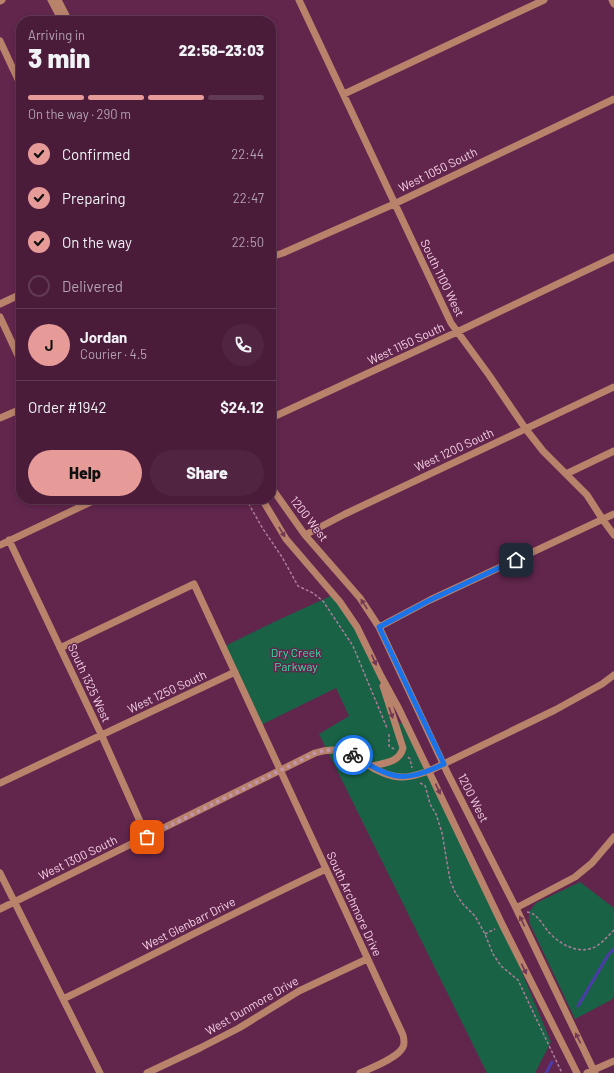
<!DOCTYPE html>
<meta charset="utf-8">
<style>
body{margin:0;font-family:Barlow,sans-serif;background:#512542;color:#f1f3f6;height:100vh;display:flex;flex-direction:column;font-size:15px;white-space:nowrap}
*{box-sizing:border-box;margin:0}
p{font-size:13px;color:#b2a1af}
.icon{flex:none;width:22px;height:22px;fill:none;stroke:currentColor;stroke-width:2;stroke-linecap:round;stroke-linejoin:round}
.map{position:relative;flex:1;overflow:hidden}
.sheet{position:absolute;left:16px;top:16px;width:260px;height:488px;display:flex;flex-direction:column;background:#4a1c3a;border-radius:16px;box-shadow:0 2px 6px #0003,0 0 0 1px #613a54}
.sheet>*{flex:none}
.pin{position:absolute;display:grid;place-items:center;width:34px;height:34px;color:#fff;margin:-17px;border-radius:8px;box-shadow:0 2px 6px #0006}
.courier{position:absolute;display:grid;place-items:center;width:40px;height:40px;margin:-20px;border:3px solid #1a73e8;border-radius:50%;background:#fff;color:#222;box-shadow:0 1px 5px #0007}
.overview em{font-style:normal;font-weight:800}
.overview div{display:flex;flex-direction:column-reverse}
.overview{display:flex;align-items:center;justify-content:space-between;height:68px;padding:0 12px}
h1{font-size:26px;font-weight:800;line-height:30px}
.bar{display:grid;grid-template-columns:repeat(4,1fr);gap:6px 4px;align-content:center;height:48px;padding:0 12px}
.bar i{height:5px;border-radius:3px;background:#613a54}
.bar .current{background:#e69b98}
.bar p{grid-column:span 4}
.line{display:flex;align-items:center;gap:10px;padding:0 12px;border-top:1px solid #613a54}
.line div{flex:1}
.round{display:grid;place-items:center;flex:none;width:42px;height:42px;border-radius:21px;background:#512542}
ol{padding:0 12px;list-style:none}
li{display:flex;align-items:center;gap:12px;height:44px}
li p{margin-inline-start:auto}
li .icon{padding:4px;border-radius:50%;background:#e69b98;color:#111;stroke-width:4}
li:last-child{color:#b2a1af}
li i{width:22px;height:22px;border:2px solid #613a54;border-radius:50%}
.action{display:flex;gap:8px;margin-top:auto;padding:8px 12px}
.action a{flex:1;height:46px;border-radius:24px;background:#e69b98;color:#111;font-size:16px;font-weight:800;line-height:46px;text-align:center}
.action a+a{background:#512542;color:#f1f3f6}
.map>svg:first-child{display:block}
.green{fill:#196246}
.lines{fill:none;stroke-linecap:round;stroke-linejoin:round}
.stream{stroke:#4b3caa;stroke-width:3}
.path{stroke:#ac7c9a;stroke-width:1.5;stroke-dasharray:3 2;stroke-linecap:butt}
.minor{stroke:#b9826b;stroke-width:7}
.oneway{fill:#733853}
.done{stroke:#c294b0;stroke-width:4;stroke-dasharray:0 7.2}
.route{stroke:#1a73e8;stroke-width:5}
.labels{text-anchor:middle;stroke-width:3;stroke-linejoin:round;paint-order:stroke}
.street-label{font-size:12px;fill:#f5d0e5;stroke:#62264d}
.park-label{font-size:12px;fill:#38dda1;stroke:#62264d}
</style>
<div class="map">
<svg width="614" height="1073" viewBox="0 0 614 1073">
<rect width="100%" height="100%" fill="#62264d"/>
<path class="green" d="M 333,595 L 367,647 L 395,721 L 408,726 L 502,924 L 551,1042 L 535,1073 L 487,1073 L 319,734 L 349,716 L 336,688 L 259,726 L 223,647 L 276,621 Z
M 580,882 L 614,908 L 614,997 L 611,1000 L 575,1019 L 529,922 L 529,912 L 536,903 Z"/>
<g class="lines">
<path class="stream" d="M 578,1006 L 608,955 L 614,949
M 546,1073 L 552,1062"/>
<path class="path" d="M 246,499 L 263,529 L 282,557 L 298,586 L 313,593 L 323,601 L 353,646 L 387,728
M 389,734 L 389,746 L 394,749
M 408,757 L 410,759 L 412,768
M 420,783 L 424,785
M 425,785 L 430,804 L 436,814 L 442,833 L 450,880 L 455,892 L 462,903 L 475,916 L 485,934 L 493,954 L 501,966 L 518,980 L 562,1073
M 527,912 C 536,913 541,922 547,930 C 558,944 581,957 598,945 C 604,941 609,935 614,930
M 485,934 L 495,929"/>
<path class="minor" d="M 51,0 L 62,21
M 58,0 L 69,21
M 299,0 L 451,323 L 489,375 L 525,428 L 543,451 L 587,495 L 603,520 L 614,535
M 612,0 L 614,4
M 0,1 L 2,0
M 0,41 L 21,86
M 344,94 L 544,0
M 271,257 L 283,253 L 394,204 L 614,99
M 0,304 L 21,294
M 0,317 L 21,362
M 0,418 L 21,409
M 271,418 L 457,332 L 614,257
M 566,474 L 614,451
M 271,487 L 305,535 L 360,598 L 379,627 L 448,774 L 516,908 L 595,1073
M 262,499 L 286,539 L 340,602 L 357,627 L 381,676 L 399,709 L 502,924 L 577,1073
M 305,535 L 345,514 L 614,387
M 9,540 L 101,734 L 147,837
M 0,545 L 97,499
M 379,627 L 430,600 L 614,514
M 60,648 L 194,584 L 403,1035 C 404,1039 405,1043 403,1047 C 398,1058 371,1068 360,1073
M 372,766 C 384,763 399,763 403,748 L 383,686
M 0,783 L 235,672
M 0,873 L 100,1073
M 516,908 L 575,877 L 592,863 L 614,837
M 0,909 L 315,753 C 354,741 361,769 393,776 C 405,779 417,775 429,771 L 555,710 L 602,684 L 614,675
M 63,999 C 151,956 237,911 326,869
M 147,1073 L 200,1048 L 239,1028 L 299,991 L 367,959
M 587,1073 L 614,1061"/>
</g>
<defs><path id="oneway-solid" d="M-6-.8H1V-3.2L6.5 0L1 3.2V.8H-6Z"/></defs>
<g class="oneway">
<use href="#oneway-solid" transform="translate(282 532) rotate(59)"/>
<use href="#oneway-solid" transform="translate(364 604) rotate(-123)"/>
<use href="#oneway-solid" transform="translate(374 660) rotate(65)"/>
<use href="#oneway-solid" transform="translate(391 713) rotate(70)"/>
<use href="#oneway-solid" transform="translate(438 789) rotate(65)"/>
<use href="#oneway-solid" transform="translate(522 921) rotate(-116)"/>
<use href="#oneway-solid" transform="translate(524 969) rotate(64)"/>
<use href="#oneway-solid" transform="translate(578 1038) rotate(-116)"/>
</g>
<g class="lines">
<path class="done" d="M 147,837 L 315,753 C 329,749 340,748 353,755"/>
<path class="route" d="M 353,755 C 392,779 401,784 444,764 L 379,627 L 430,600 L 516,560"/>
</g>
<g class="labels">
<g class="street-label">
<text transform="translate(438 170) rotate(-26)" y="4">West 1050 South</text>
<text transform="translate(442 278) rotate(64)" y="4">South 1100 West</text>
<text transform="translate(406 344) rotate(-25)" y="4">West 1150 South</text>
<text transform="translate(454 450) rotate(-25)" y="4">West 1200 South</text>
<text transform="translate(309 519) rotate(52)" y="4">1200 West</text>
<text transform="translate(89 683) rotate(65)" y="4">South 1325 West</text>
<text transform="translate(167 692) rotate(-25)" y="4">West 1250 South</text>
<text transform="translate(473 798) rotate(63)" y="4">1200 West</text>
<text transform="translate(78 858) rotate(-26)" y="4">West 1300 South</text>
<text transform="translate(354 904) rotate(65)" y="4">South Archmore Drive</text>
<text transform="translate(189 924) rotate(-27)" y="4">West Glenbarr Drive</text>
<text transform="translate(252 1006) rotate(-30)" y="4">West Dunmore Drive</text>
</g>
<g class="park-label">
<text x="296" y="657">Dry Creek<tspan x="296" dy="14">Parkway</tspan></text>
</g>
</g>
</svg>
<div class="pin" style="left:147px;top:837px;background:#ea580c"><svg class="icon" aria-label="bag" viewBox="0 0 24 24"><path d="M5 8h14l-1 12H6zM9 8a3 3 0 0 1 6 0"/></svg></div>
<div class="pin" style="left:516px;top:560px;background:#1f2937"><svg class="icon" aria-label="home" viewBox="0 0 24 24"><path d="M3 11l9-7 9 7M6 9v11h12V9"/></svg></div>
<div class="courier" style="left:353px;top:755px"><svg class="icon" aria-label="bike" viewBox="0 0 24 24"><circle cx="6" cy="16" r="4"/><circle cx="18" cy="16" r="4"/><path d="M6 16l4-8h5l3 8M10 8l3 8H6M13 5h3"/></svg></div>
<section class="sheet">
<div class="overview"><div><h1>3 min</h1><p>Arriving in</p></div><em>22:58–23:03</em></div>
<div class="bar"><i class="current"></i><i class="current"></i><i class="current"></i><i></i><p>On the way · 290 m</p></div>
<ol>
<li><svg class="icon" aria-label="check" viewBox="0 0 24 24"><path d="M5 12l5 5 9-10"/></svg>Confirmed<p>22:44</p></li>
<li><svg class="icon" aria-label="check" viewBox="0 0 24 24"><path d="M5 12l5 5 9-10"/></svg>Preparing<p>22:47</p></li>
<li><svg class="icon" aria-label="check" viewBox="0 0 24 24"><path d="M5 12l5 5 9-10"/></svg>On the way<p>22:50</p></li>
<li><i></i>Delivered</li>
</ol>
<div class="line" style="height:72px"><b class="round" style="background:#e69b98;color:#111">J</b><div><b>Jordan</b><p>Courier · 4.5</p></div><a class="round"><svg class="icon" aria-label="phone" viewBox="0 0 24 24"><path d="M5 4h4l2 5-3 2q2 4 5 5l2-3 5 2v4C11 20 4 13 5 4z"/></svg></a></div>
<div class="line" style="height:52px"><div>Order #1942</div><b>$24.12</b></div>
<div class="action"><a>Help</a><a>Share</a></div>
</section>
</div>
